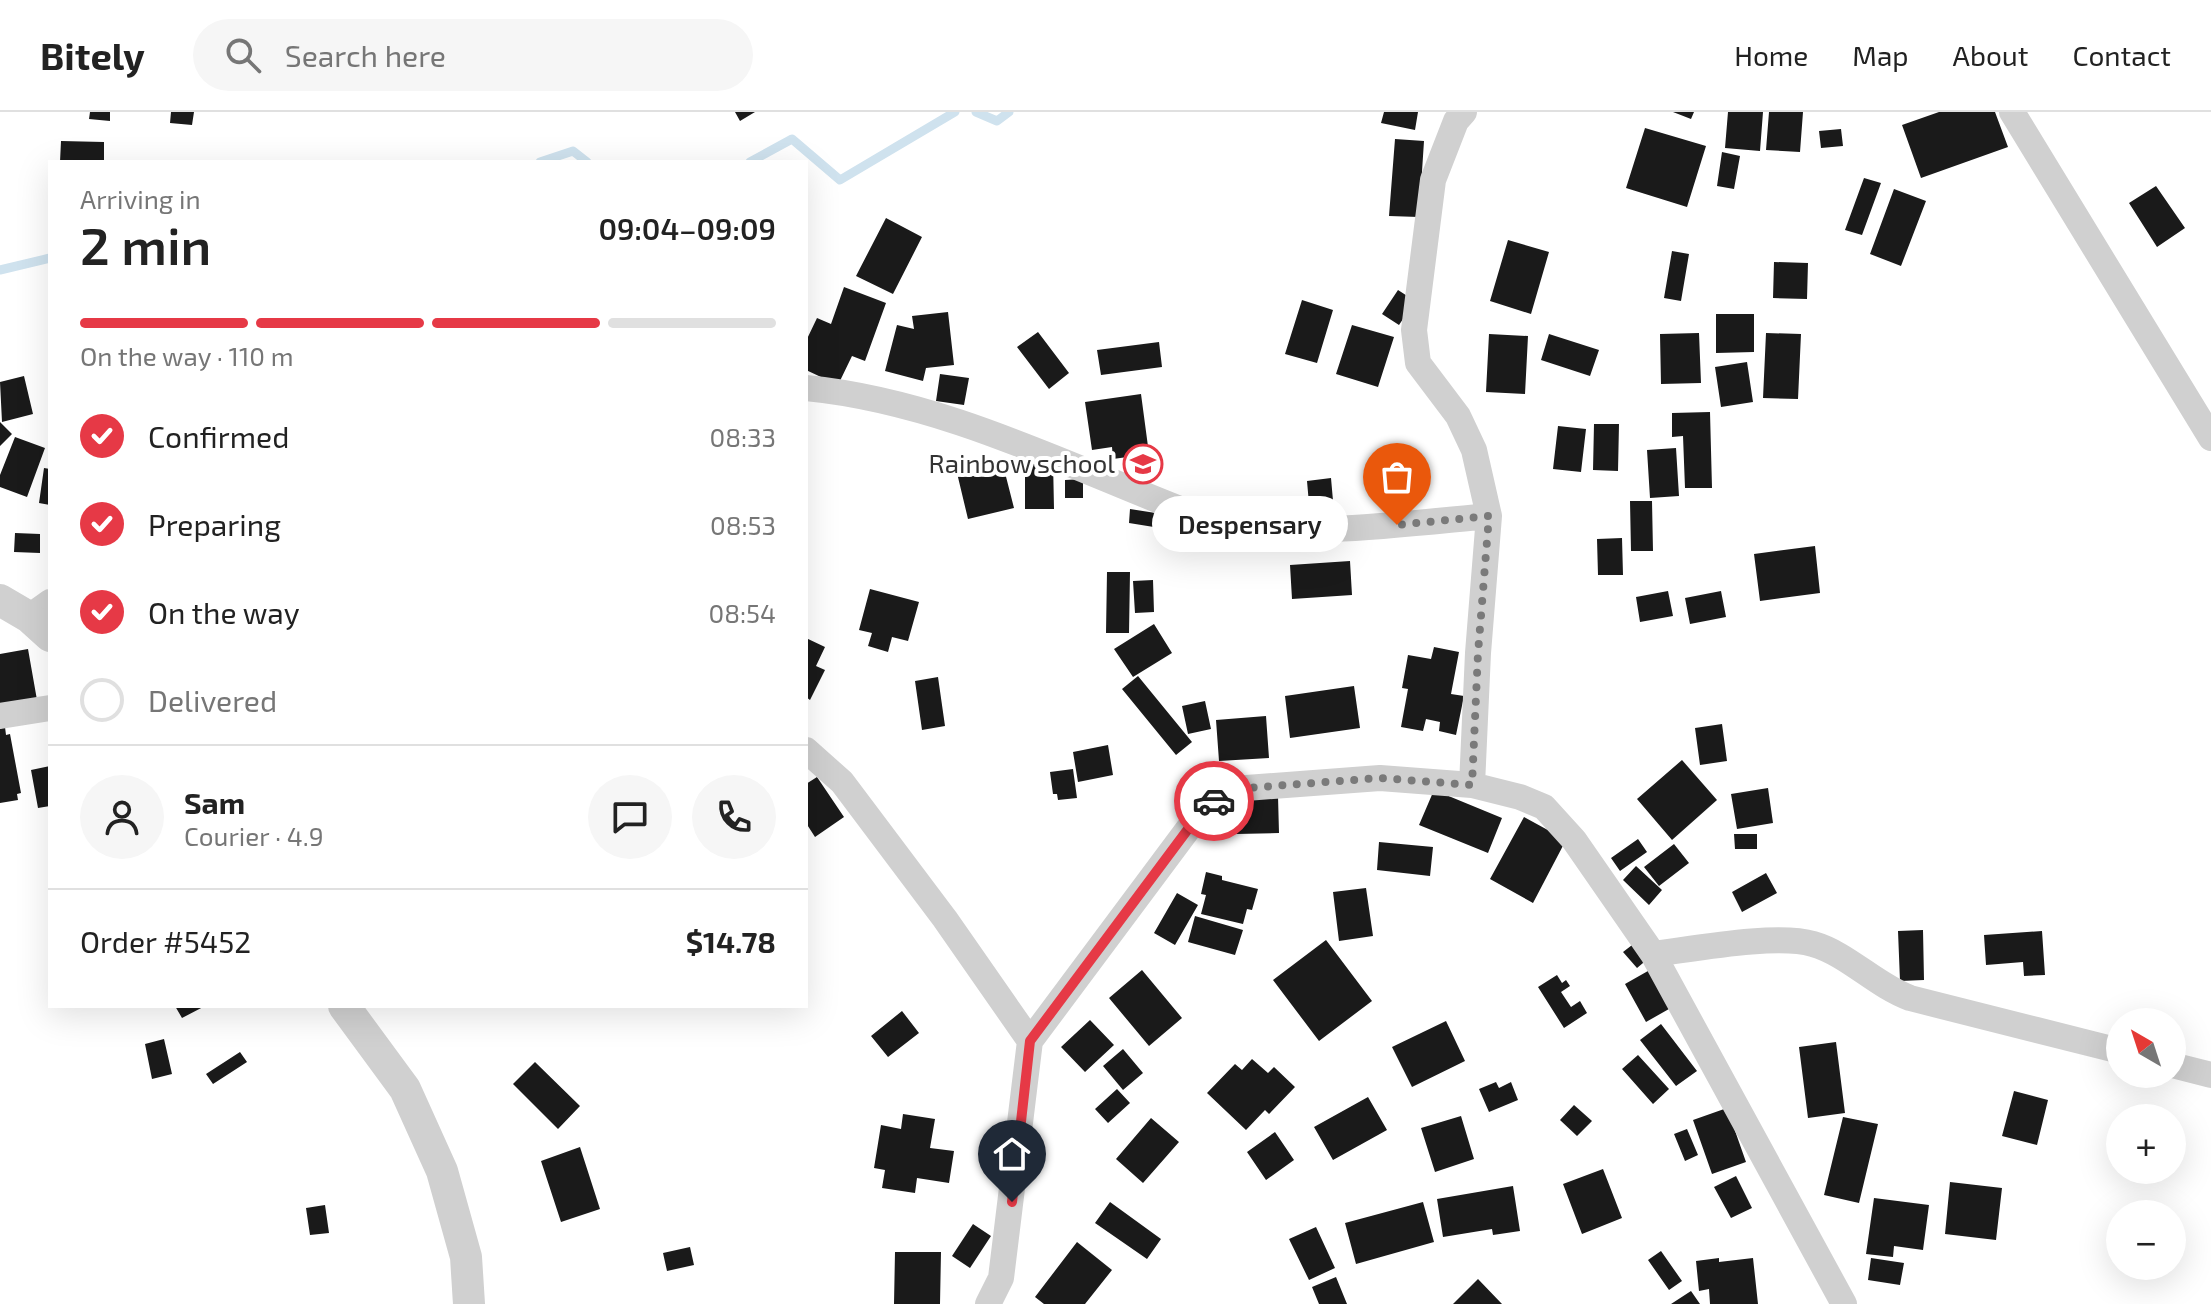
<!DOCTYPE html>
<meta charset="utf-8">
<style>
body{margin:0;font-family:"Exo 2",sans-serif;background:#f6f6f6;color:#222;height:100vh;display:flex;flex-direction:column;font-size:30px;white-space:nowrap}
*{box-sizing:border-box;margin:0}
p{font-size:26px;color:#767676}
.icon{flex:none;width:44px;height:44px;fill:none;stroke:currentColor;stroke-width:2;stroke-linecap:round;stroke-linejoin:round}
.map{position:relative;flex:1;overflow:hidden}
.details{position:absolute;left:48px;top:48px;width:760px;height:848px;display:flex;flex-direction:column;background:#fff;border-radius:0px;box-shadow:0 8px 32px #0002}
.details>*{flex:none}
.needle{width:52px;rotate:321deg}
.fabs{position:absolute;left:2106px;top:896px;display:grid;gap:16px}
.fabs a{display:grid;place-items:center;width:80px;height:80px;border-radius:50%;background:#fff;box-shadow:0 8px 32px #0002;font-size:40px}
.pin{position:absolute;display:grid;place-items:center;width:68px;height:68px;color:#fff;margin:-82px -34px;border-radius:50% 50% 50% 0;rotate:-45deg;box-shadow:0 0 8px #0007}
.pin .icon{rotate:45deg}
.courier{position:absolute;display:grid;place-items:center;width:80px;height:80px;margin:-40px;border:6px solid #e63946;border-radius:50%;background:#fff;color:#222;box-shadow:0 2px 10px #0007}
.bubble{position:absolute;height:56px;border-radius:28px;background:#fff;box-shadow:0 8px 32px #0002;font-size:26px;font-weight:600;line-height:56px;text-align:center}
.head em{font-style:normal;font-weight:600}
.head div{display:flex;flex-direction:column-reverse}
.head{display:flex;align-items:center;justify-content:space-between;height:136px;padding:0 32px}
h1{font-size:52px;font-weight:600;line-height:60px}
.bar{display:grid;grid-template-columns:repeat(4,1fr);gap:12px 8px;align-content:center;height:96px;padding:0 32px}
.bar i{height:10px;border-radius:6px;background:#e0e0e0}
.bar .current{background:#e63946}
.bar p{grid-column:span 4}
.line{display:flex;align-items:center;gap:20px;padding:0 32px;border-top:2px solid #e0e0e0}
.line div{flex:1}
.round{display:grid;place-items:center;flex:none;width:84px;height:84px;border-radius:42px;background:#f6f6f6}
ol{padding:0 32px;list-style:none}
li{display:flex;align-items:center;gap:24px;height:88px}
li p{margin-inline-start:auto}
li .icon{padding:8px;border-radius:50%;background:#e63946;color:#fff;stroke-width:4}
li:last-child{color:#767676}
li i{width:44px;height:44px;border:4px solid #e0e0e0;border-radius:50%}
header{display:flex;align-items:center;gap:48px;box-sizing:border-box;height:112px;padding:0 40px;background:#fff;border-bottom:2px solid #e0e0e0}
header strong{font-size:38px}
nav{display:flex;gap:44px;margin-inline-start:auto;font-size:28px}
.search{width:560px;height:72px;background:#f6f6f6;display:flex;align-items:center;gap:20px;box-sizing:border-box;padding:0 28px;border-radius:44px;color:#767676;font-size:30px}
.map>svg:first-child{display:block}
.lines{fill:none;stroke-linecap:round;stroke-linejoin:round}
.stream{stroke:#cfe2ee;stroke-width:9}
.building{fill:#1a1a1a}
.minor{stroke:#d0d0d0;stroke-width:26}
.tertiary{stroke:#d0d0d0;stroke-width:32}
.done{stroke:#7a7a7a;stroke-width:8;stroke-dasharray:0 14.4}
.route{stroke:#e63946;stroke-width:10}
.labels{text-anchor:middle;stroke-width:8;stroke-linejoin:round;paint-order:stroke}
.poi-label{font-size:26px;fill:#333;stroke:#fff;text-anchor:end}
</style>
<header>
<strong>Bitely</strong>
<div class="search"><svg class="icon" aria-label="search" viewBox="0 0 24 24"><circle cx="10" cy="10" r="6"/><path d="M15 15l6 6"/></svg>Search here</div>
<nav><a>Home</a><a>Map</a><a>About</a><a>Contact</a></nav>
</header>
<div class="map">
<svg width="2211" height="1192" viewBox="0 0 2211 1192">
<rect width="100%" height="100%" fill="#fff"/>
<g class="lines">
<path class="stream" d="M 976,0 L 997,9 L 1009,0
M 540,50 L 573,39 L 587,50
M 750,50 L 792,27 L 840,68 L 955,0
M 0,158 L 50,146"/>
</g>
<path class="building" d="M 90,0 L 110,0 L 110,9 L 89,7 Z
M 171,0 L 194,0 L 192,13 L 170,11 Z
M 735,0 L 755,0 L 740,9 Z
M 1384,0 L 1418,0 L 1415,18 L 1381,11 Z
M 1673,0 L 1694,0 L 1691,7 Z
M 1728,0 L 1763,0 L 1760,39 L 1725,36 Z
M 1769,0 L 1803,0 L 1800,40 L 1766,38 Z
M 1939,0 L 1995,0 L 2008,35 L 1921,66 L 1902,13 Z
M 1645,16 L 1706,34 L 1687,95 L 1626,76 Z
M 1841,17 L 1843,34 L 1821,36 L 1819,19 Z
M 1395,27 L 1424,29 L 1419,105 L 1389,104 Z
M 61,29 L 104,30 L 104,50 L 60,50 Z
M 1722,40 L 1740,44 L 1734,77 L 1717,74 Z
M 1864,66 L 1881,71 L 1862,123 L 1845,118 Z
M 2156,74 L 2185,116 L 2157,135 L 2129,91 Z
M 1894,77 L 1926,89 L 1901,154 L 1870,142 Z
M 886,106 L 922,125 L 893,182 L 856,164 Z
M 1508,128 L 1549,140 L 1531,202 L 1490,189 Z
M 1672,139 L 1689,142 L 1681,189 L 1664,186 Z
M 1774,150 L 1808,151 L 1807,187 L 1773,186 Z
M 844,175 L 886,191 L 865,249 L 852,244 L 838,273 L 806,258 L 806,229 L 817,206 L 831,212 Z
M 1398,178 L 1415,189 L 1399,213 L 1382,202 Z
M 1302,188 L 1333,198 L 1317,251 L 1285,242 Z
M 948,200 L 954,253 L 926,256 L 923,269 L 885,259 L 897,213 L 914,217 L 912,204 Z
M 1716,202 L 1754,202 L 1754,240 L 1716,241 Z
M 1352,213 L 1394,225 L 1378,275 L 1336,262 Z
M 1038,220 L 1069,261 L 1049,277 L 1017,235 Z
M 1699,221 L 1701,271 L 1661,272 L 1660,222 Z
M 1766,221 L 1801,222 L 1798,287 L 1763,286 Z
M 1489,222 L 1528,224 L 1525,282 L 1486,280 Z
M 1549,222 L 1599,238 L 1590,264 L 1541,248 Z
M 1159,230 L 1162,255 L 1101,263 L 1097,238 Z
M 1747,250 L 1753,290 L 1721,295 L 1715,255 Z
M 940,262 L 969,266 L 964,293 L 936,289 Z
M 24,264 L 33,302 L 2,310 L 0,270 Z
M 1141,282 L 1149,342 L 1113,347 L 1112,335 L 1092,338 L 1085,290 Z
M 1710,300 L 1712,376 L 1685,376 L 1683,324 L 1672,325 L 1672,301 Z
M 0,310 L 12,322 L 0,334 Z
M 1594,312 L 1619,312 L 1618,359 L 1593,358 Z
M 1558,314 L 1586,317 L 1581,360 L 1553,357 Z
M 15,325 L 45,336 L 27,385 L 0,375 L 0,363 Z
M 1676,336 L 1679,384 L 1650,386 L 1647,338 Z
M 1025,348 L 1053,348 L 1054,397 L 1025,397 Z
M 1002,349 L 1014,396 L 968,407 L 957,361 Z
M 44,356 L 50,357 L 50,393 L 39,391 Z
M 1331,366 L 1334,400 L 1310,403 L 1307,369 Z
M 1083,367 L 1083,386 L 1065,386 L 1065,368 Z
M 1630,389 L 1652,389 L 1653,439 L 1631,439 Z
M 1130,397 L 1162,402 L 1160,416 L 1129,411 Z
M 15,421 L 40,422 L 40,441 L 14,440 Z
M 1622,426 L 1623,463 L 1598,463 L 1597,427 Z
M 1815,434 L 1820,481 L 1760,489 L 1754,442 Z
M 1350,449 L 1352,483 L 1292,487 L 1290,453 Z
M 1107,460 L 1130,460 L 1129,521 L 1106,521 Z
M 1153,468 L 1154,500 L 1135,501 L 1133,469 Z
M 870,477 L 919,490 L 908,529 L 892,525 L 888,540 L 868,534 L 872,521 L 859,518 Z
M 1668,479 L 1673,504 L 1640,510 L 1636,485 Z
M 1721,479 L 1726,505 L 1690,512 L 1685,486 Z
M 1154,512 L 1172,541 L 1133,565 L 1114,537 Z
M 806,526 L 825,535 L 816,554 L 825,558 L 810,588 L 806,585 Z
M 1434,535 L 1459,540 L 1451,582 L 1464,584 L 1456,623 L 1439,619 L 1440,610 L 1426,607 L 1423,619 L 1401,615 L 1408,577 L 1402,576 L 1408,543 L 1431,547 Z
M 28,537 L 37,588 L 0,595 L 0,542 Z
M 1138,564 L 1192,630 L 1176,643 L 1122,577 Z
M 938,565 L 945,614 L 922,618 L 915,569 Z
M 1354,574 L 1360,616 L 1290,626 L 1285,584 Z
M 1205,589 L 1211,617 L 1188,622 L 1182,594 Z
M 1266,604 L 1269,646 L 1219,649 L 1216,608 Z
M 1722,612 L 1727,649 L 1700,653 L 1695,616 Z
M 0,615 L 5,615 L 6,623 L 10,622 L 21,681 L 17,682 L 18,688 L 0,691 Z
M 1108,633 L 1113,663 L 1078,670 L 1073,640 Z
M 1682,648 L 1717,688 L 1672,728 L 1637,687 Z
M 50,654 L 50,694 L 38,696 L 31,658 Z
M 1073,657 L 1077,686 L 1058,688 L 1057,682 L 1053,682 L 1050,660 Z
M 817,665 L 844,705 L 815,725 L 806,711 L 806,672 Z
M 1768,676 L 1773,711 L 1737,717 L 1731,682 Z
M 1434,678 L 1502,706 L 1488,741 L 1419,713 Z
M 1278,684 L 1279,721 L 1236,722 L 1235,685 Z
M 1524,705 L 1566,728 L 1533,791 L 1490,767 Z
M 1734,722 L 1757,722 L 1757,737 L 1735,737 Z
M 1638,727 L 1647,740 L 1620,759 L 1611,746 Z
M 1379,730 L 1433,735 L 1430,764 L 1377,758 Z
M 1674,732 L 1689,751 L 1659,774 L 1644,755 Z
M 1636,754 L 1662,778 L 1649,793 L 1623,768 Z
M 1206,760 L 1222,764 L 1222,768 L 1258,777 L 1252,798 L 1247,797 L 1243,812 L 1201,802 L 1206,783 L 1201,782 Z
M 1766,761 L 1777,781 L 1742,800 L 1732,780 Z
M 1366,776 L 1373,824 L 1339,829 L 1333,780 Z
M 1177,781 L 1198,793 L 1175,833 L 1154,821 Z
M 1195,804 L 1243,818 L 1235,843 L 1188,830 Z
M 1923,818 L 1924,868 L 1900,869 L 1898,819 Z
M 2042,819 L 2045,863 L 2024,864 L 2023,850 L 1986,853 L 1984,823 Z
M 1326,828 L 1372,889 L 1319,929 L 1273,868 Z
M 1636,830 L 1649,846 L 1637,856 L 1623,840 Z
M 1655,855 L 1676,893 L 1646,910 L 1625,872 Z
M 1142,858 L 1182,906 L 1149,934 L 1109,886 Z
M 1557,863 L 1562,871 L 1566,868 L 1570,874 L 1561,880 L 1571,895 L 1580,889 L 1587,901 L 1564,916 L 1538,875 Z
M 175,894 L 205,894 L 182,906 Z
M 902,899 L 919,921 L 888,945 L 871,924 Z
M 1090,908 L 1114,933 L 1085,960 L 1061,935 Z
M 1446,909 L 1465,949 L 1412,975 L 1392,935 Z
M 1661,912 L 1697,959 L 1676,974 L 1640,928 Z
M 164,927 L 172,962 L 152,967 L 145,932 Z
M 1836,930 L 1845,1001 L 1808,1006 L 1799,935 Z
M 1123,937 L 1143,961 L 1123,978 L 1103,954 Z
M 240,940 L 247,950 L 213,972 L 206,962 Z
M 1638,943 L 1669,977 L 1653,992 L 1622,957 Z
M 1252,947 L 1268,961 L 1274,955 L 1295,975 L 1269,1002 L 1265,998 L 1246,1018 L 1207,981 L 1235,952 L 1242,958 Z
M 535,950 L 580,994 L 558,1017 L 513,972 Z
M 1496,970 L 1499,976 L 1511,970 L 1518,988 L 1489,1000 L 1479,977 Z
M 1117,977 L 1130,991 L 1108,1011 L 1095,997 Z
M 2014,979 L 2048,988 L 2037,1033 L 2002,1024 Z
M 1368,985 L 1387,1018 L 1333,1048 L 1314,1015 Z
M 1574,993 L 1592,1009 L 1577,1024 L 1560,1008 Z
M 1727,996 L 1746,1050 L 1712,1062 L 1693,1008 Z
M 903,1002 L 935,1007 L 930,1036 L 954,1039 L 949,1071 L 917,1066 L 915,1081 L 882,1076 L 885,1058 L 874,1056 L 881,1013 L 901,1017 Z
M 1461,1004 L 1474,1047 L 1435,1060 L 1421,1016 Z
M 1843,1005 L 1878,1012 L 1859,1091 L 1824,1083 Z
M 1151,1006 L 1179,1030 L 1143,1071 L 1116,1047 Z
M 1687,1017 L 1698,1043 L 1685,1049 L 1674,1022 Z
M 1275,1020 L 1294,1048 L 1266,1068 L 1247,1040 Z
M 580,1035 L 600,1097 L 561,1110 L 541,1049 Z
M 1603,1057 L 1622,1106 L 1582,1122 L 1563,1072 Z
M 1736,1064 L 1752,1096 L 1731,1106 L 1714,1075 Z
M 1950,1070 L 2002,1076 L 1996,1128 L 1945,1122 Z
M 1513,1074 L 1520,1119 L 1493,1123 L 1492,1117 L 1443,1125 L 1437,1087 Z
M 1874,1086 L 1929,1093 L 1923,1138 L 1894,1134 L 1893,1145 L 1866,1142 Z
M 1110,1090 L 1161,1127 L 1147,1147 L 1095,1111 Z
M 1423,1090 L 1434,1130 L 1356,1152 L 1345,1111 Z
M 325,1093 L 329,1121 L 310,1123 L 306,1096 Z
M 973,1112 L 991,1124 L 970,1156 L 952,1144 Z
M 1316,1115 L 1335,1156 L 1309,1168 L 1289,1127 Z
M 1077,1130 L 1112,1158 L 1085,1192 L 1044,1192 L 1035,1185 Z
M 690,1135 L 694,1153 L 667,1159 L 663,1141 Z
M 1661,1139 L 1682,1169 L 1669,1178 L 1648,1148 Z
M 895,1140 L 941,1140 L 940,1192 L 894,1192 Z
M 1719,1146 L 1719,1150 L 1753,1146 L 1758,1192 L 1710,1192 L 1709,1177 L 1699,1179 L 1696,1149 Z
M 1871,1146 L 1904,1151 L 1900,1173 L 1868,1168 Z
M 1336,1165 L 1347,1192 L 1319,1192 L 1312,1175 Z
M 1478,1167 L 1502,1192 L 1453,1192 Z
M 1691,1179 L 1700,1192 L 1671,1192 Z"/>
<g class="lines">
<path class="minor" d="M 1464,0 L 1456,9 L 1433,68 L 1414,218 L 1418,251 L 1458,304 L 1474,338 L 1489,404 L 1478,541 L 1472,673
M 2012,0 L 2211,326
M 806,276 C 950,290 1081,361 1216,411 C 1300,426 1403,412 1489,404
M 29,505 L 50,490
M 0,604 L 50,596
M 806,638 L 842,670 L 945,807 L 1030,929
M 1653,842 C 1693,837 1777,821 1813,832 C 1848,842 1875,873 1910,886 L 2120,939
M 2172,953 L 2211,963
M 988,1192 L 1001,1166 L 1030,929 L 1206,693 L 1233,677 L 1380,666 L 1472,673 L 1520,685 L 1544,695 L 1574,728 L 1653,842 L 1844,1192"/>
<path class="tertiary" d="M 0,488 L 29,505 L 50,524
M 344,894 L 405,977 L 442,1059 L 466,1145 L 469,1192"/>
</g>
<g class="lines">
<path class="done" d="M 1214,689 L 1233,677 L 1380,666 L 1472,673 L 1478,541 L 1489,404 L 1397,413"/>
<path class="route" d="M 1012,1090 L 1030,929 L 1206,693 L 1214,689"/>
</g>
<defs>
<g id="school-ring" transform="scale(2)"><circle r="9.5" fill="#fff" stroke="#e63946" stroke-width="1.5"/><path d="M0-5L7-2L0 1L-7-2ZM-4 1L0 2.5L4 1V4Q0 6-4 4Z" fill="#e63946"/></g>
</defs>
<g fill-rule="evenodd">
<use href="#school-ring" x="1143" y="352"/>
</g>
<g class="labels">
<g class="poi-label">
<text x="1115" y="361">Rainbow school</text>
</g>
</g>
</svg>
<div class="fabs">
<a><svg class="needle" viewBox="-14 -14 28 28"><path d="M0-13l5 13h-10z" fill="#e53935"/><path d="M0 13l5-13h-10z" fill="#767676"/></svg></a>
<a>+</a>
<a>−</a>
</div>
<div class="pin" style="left:1397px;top:413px;background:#ea580c"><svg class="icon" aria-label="bag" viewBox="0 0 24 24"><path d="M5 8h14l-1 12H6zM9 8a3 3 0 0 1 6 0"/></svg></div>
<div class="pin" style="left:1012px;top:1090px;background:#1f2937"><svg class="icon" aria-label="home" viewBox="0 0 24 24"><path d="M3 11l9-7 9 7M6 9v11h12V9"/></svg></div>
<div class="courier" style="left:1214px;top:689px"><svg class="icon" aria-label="car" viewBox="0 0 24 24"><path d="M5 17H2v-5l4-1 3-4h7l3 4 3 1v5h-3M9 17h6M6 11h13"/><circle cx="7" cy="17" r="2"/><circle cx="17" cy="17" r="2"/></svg></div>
<div class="bubble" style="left:1152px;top:384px;width:196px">Despensary</div>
<section class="details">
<div class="head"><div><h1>2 min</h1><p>Arriving in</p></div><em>09:04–09:09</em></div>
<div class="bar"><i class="current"></i><i class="current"></i><i class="current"></i><i></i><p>On the way · 110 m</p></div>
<ol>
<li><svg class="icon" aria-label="check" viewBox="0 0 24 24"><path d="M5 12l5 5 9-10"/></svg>Confirmed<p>08:33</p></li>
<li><svg class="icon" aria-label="check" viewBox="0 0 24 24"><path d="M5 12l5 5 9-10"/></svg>Preparing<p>08:53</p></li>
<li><svg class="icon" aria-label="check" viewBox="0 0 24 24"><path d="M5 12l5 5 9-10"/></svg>On the way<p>08:54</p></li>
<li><i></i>Delivered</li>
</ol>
<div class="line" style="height:144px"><a class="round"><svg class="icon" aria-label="person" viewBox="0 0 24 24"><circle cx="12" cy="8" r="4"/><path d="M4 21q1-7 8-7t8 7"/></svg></a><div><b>Sam</b><p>Courier · 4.9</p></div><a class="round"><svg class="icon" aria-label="chat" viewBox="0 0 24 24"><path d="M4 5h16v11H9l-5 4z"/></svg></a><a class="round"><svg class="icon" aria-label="phone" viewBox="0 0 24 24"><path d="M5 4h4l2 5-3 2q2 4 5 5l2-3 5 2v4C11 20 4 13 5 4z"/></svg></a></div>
<div class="line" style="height:104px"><div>Order #5452</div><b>$14.78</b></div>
</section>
</div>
